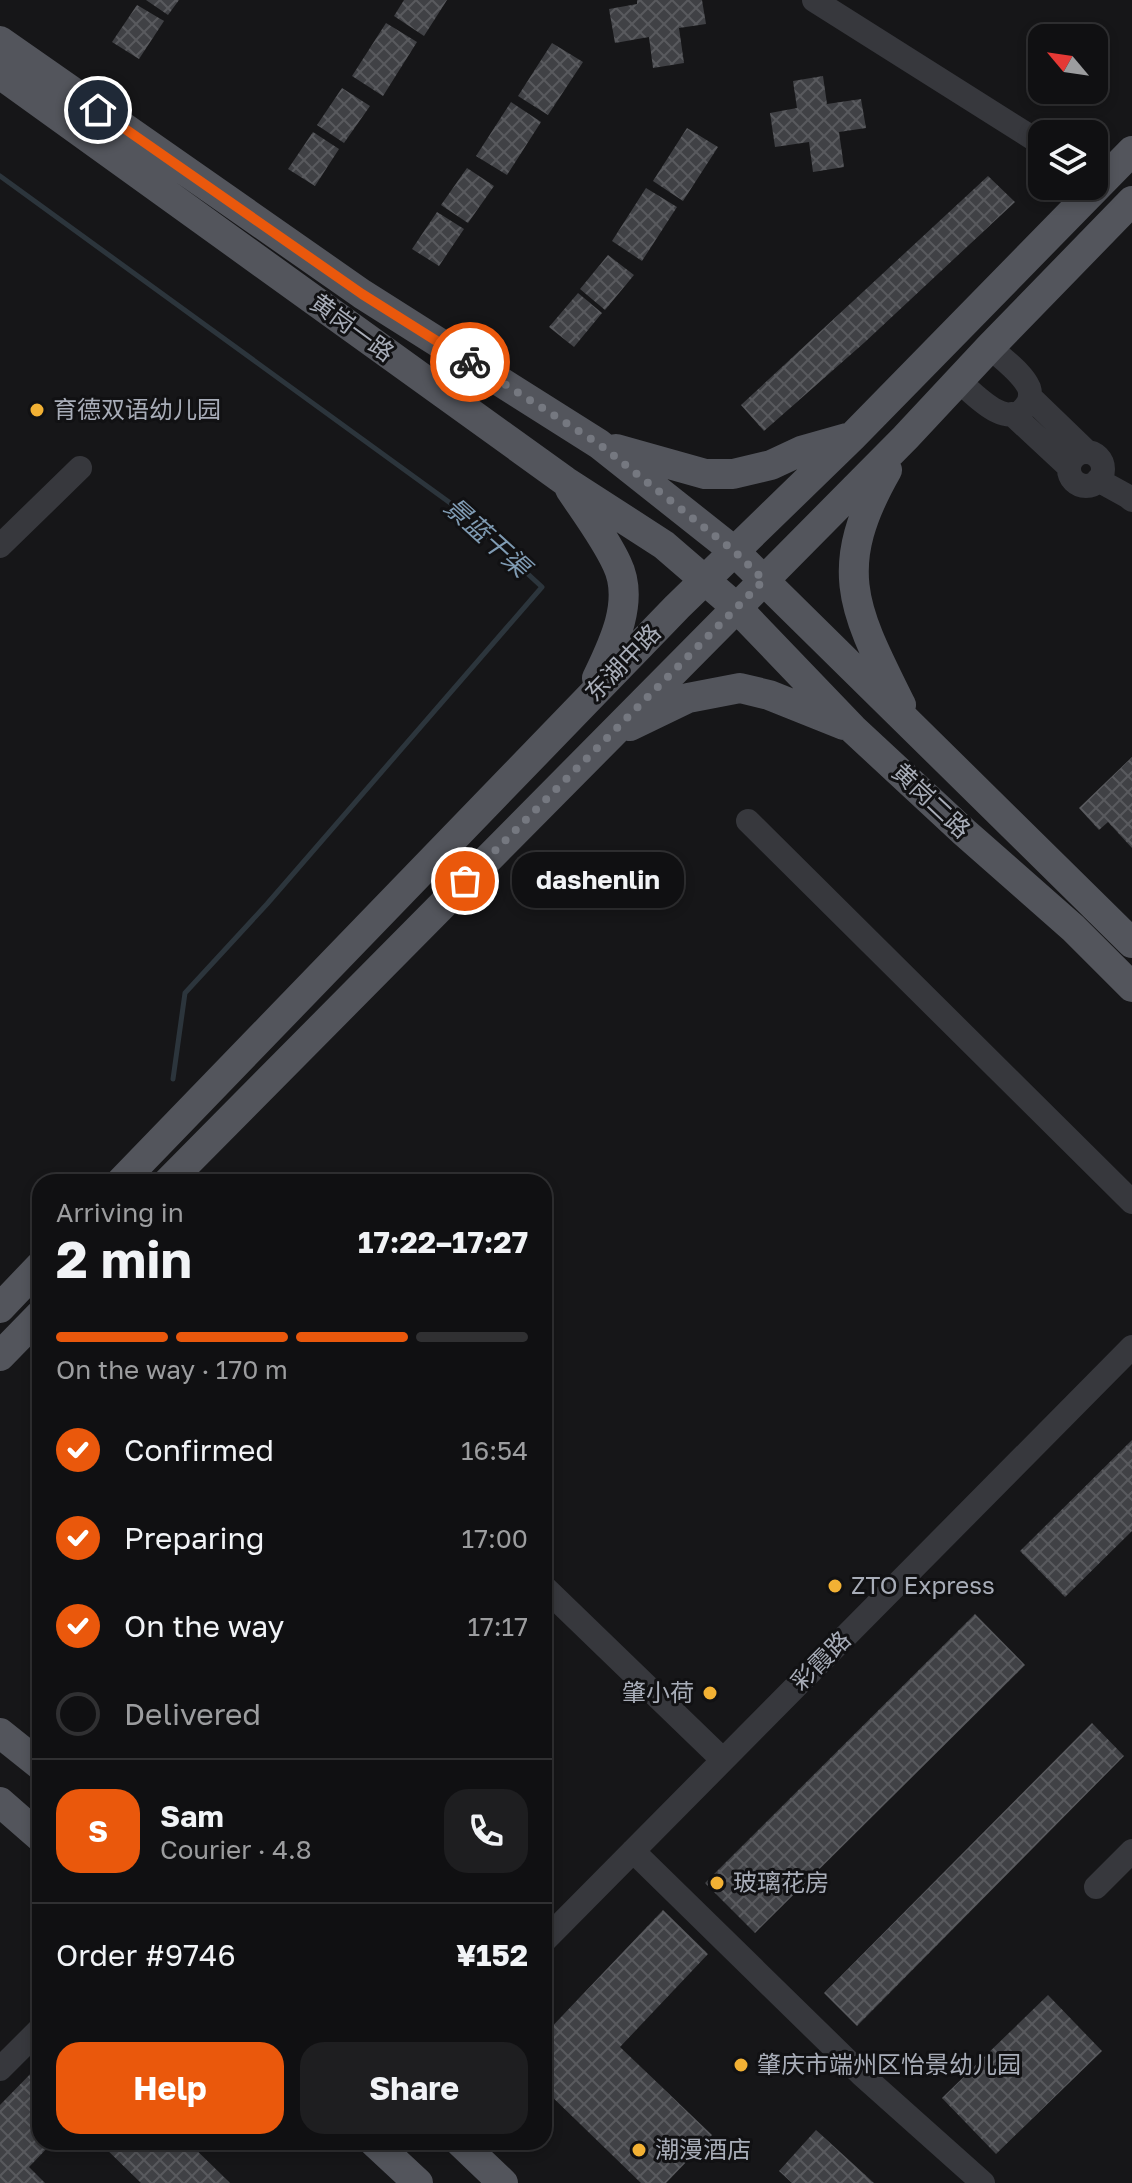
<!DOCTYPE html>
<meta charset="utf-8">
<style>
body{margin:0;font-family:"Golos Text","Noto Sans SC",sans-serif;background:#1e1e20;color:#f1f3f6;height:100vh;display:flex;flex-direction:column;font-size:30px;white-space:nowrap}
*{box-sizing:border-box;margin:0}
p{font-size:26px;color:#9c9d9f}
.icon{flex:none;width:44px;height:44px;fill:none;stroke:currentColor;stroke-width:2;stroke-linecap:round;stroke-linejoin:round}
.map{position:relative;flex:1;overflow:hidden}
.sheet{position:absolute;left:32px;top:1174px;width:520px;height:976px;display:flex;flex-direction:column;background:#101012;border-radius:24px;box-shadow:0 4px 12px #0003,0 0 0 2px #303032}
.sheet>*{flex:none}
.needle{width:52px;rotate:299deg}
.controls{position:absolute;left:1028px;top:24px;display:grid;gap:16px}
.controls a{display:grid;place-items:center;width:80px;height:80px;border-radius:16px;background:#101012;box-shadow:0 4px 12px #0003,0 0 0 2px #303032;font-size:40px}
.pin{position:absolute;display:grid;place-items:center;width:68px;height:68px;color:#fff;margin:-34px;border:4px solid #fff;border-radius:50%;box-shadow:0 2px 8px #0007}
.courier{position:absolute;display:grid;place-items:center;width:80px;height:80px;margin:-40px;border:6px solid #ea580c;border-radius:50%;background:#fff;color:#222;box-shadow:0 2px 10px #0007}
.bubble{position:absolute;height:56px;border-radius:24px;background:#101012;box-shadow:0 4px 12px #0003,0 0 0 2px #303032;font-size:26px;font-weight:700;line-height:56px;text-align:center}
.summary em{font-style:normal;font-weight:700}
.summary div{display:flex;flex-direction:column-reverse}
.summary{display:flex;align-items:center;justify-content:space-between;height:136px;padding:0 24px}
h1{font-size:52px;font-weight:700;line-height:60px}
.bar{display:grid;grid-template-columns:repeat(4,1fr);gap:12px 8px;align-content:center;height:96px;padding:0 24px}
.bar i{height:10px;border-radius:6px;background:#303032}
.bar .active{background:#ea580c}
.bar p{grid-column:span 4}
.line{display:flex;align-items:center;gap:20px;padding:0 24px;border-top:2px solid #303032}
.line div{flex:1}
.round{display:grid;place-items:center;flex:none;width:84px;height:84px;border-radius:24px;background:#1e1e20}
ol{padding:0 24px;list-style:none}
li{display:flex;align-items:center;gap:24px;height:88px}
li p{margin-inline-start:auto}
li .icon{padding:8px;border-radius:50%;background:#ea580c;color:#fff;stroke-width:4}
li:last-child{color:#9c9d9f}
li i{width:44px;height:44px;border:4px solid #303032;border-radius:50%}
.button{display:flex;gap:16px;margin-top:auto;padding:16px 24px}
.button a{flex:1;height:92px;border-radius:24px;background:#ea580c;color:#fff;font-size:32px;font-weight:700;line-height:92px;text-align:center}
.button a+a{background:#1e1e20;color:#f1f3f6}
.map>svg:first-child{display:block}
.lines{fill:none;stroke-linecap:round;stroke-linejoin:round}
.stream{stroke:#2c353c;stroke-width:5}
.building{fill:url(#building-cross-hatch)}
.minor{stroke:#37383d;stroke-width:24}
.major{stroke:#53555c;stroke-width:30}
.done{stroke:#757880;stroke-width:8;stroke-dasharray:0 14.4}
.route{stroke:#ea580c;stroke-width:10}
.poi-dot{fill:#f2b134;stroke:#111113;stroke-width:3}
.labels{text-anchor:middle;stroke-width:6;stroke-linejoin:round;paint-order:stroke}
.street-label{font-size:24px;fill:#a8adb8;stroke:#111113}
.poi-label{font-size:24px;fill:#a8adb8;stroke:#111113;text-anchor:start}
.water-label{font-size:26px;font-style:italic;fill:#7f9bb3;stroke:#111113}
</style>
<div class="map">
<svg width="1132" height="2183" viewBox="0 0 1132 2183">
<defs>
<pattern id="building-cross-hatch" width="8" height="8" patternUnits="userSpaceOnUse" patternTransform="scale(2)"><rect width="8" height="8" fill="#404145"/><path d="M0 0l8 8M0 8l8-8" fill="none" stroke="#595a5e"/></pattern>
</defs>
<rect width="100%" height="100%" fill="#161618"/>
<g class="lines">
<path class="stream" d="M 0,176 L 453,505 L 542,587 L 267,904 L 185,993 L 173,1079"/>
</g>
<path class="building" d="M 146,0 L 179,0 L 168,15 Z
M 404,0 L 447,0 L 424,36 L 394,16 Z
M 637,0 L 702,0 L 706,24 L 679,28 L 684,63 L 653,68 L 649,37 L 615,43 L 609,9 L 637,4 Z
M 137,5 L 164,21 L 139,59 L 112,42 Z
M 386,23 L 417,42 L 383,96 L 352,76 Z
M 552,43 L 583,62 L 548,115 L 518,96 Z
M 823,76 L 827,104 L 861,99 L 866,128 L 839,132 L 844,167 L 813,172 L 809,142 L 775,147 L 770,113 L 797,108 L 793,81 Z
M 342,88 L 370,106 L 344,143 L 317,125 Z
M 511,102 L 541,122 L 507,175 L 476,156 Z
M 687,128 L 718,147 L 683,201 L 653,181 Z
M 313,132 L 339,149 L 315,186 L 288,169 Z
M 467,168 L 494,186 L 468,223 L 441,205 Z
M 988,176 L 1015,202 L 865,342 L 764,431 L 741,405 Z
M 646,188 L 677,207 L 642,261 L 612,241 Z
M 437,212 L 464,229 L 439,266 L 412,249 Z
M 608,255 L 634,275 L 605,310 L 580,289 Z
M 578,293 L 602,313 L 574,347 L 549,327 Z
M 1132,757 L 1132,848 L 1108,822 L 1099,830 L 1079,808 Z
M 1132,1440 L 1132,1531 L 1065,1597 L 1020,1551 Z
M 975,1614 L 1025,1665 L 755,1933 L 705,1883 Z
M 1092,1723 L 1124,1756 L 857,2026 L 824,1993 Z
M 663,1910 L 708,1954 L 620,2047 L 712,2135 L 666,2183 L 641,2183 L 544,2089 L 544,2035 Z
M 1048,1995 L 1102,2051 L 996,2154 L 942,2098 Z
M 40,2064 L 40,2142 L 53,2142 L 29,2167 L 45,2183 L 0,2183 L 0,2105 Z
M 816,2130 L 874,2183 L 792,2183 L 779,2171 Z
M 99,2142 L 188,2142 L 230,2183 L 141,2183 Z"/>
<g class="lines">
<path class="minor" d="M 814,0 L 1042,144
M 959,381 C 973,393 1008,432 1026,406 C 1030,401 1031,394 1029,388 C 1022,372 1002,359 990,347
M 1030,397 L 1087,452
M 1012,414 L 1069,467
M1069 469a17 17 0 1 1 34 0a17 17 0 1 1-34 0Z
M 1098,480 L 1127,496 L 1132,500
M 0,546 L 80,468
M 748,821 L 1132,1202
M 544,1587 L 723,1760
M 633,1851 L 861,2074 L 983,2183
M 1096,1887 L 1132,1851
M 544,1941 L 1132,1347
M 0,2069 L 40,2029"/>
<path class="major" d="M 0,41 L 362,294 L 599,444 L 734,551 L 1132,943
M 0,74 L 565,481 L 664,545 L 737,608 L 853,729 L 964,832 L 1073,928 L 1132,987
M 616,449 L 705,474 L 733,474 L 771,465 L 801,451 L 847,438
M 887,470 C 830,570 854,610 901,705
M 570,489 C 586,513 605,538 617,564 C 635,601 613,645 597,678
M 630,726 L 688,698 L 740,688 L 769,695 L 844,725
M 121,1182 L 677,607 L 852,437 L 1132,151
M 168,1182 L 905,438 L 990,347 L 1132,201
M 0,1308 L 40,1266
M 0,1356 L 40,1315
M 0,1733 L 40,1765
M 0,1802 L 40,1837
M 374,2142 L 418,2183
M 460,2142 L 503,2183"/>
</g>
<g class="lines">
<path class="done" d="M 465,881 L 764,580 L 734,551 L 599,444 L 470,362"/>
<path class="route" d="M 98,110 L 362,294 L 470,362"/>
</g>
<g class="poi-dot">
<circle cx="37" cy="410" r="8"/>
<circle cx="835" cy="1586" r="8"/>
<circle cx="710" cy="1693" r="8"/>
<circle cx="717" cy="1883" r="8"/>
<circle cx="741" cy="2065" r="8"/>
<circle cx="639" cy="2150" r="8"/>
</g>
<g class="labels">
<g class="street-label">
<text transform="translate(352 328) rotate(36)" y="8">黄岗一路</text>
<text transform="translate(623 663) rotate(-46)" y="8">东湖中路</text>
<text transform="translate(931 801) rotate(43)" y="8">黄岗二路</text>
<text transform="translate(821 1661) rotate(-45)" y="8">彩霞路</text>
</g>
<g class="poi-label">
<text x="53" y="418">育德双语幼儿园</text>
<text x="851" y="1594">ZTO Express</text>
<text x="694" y="1701" text-anchor="end">肇小荷</text>
<text x="733" y="1891">玻璃花房</text>
<text x="757" y="2073">肇庆市端州区怡景幼儿园</text>
<text x="655" y="2158">潮漫酒店</text>
</g>
<g class="water-label">
<text transform="translate(487 537) rotate(42)" y="9">景蓝干渠</text>
</g>
</g>
</svg>
<div class="controls">
<a><svg class="needle" viewBox="-14 -14 28 28"><path d="M0-13l5 13h-10z" fill="#e53935"/><path d="M0 13l5-13h-10z" fill="#9c9d9f"/></svg></a>
<a><svg class="icon" aria-label="layers" viewBox="0 0 24 24"><path d="M12 4l9 5-9 5-9-5zM3 14l9 5 9-5"/></svg></a>
</div>
<div class="pin" style="left:465px;top:881px;background:#ea580c"><svg class="icon" aria-label="bag" viewBox="0 0 24 24"><path d="M5 8h14l-1 12H6zM9 8a3 3 0 0 1 6 0"/></svg></div>
<div class="pin" style="left:98px;top:110px;background:#1f2937"><svg class="icon" aria-label="home" viewBox="0 0 24 24"><path d="M3 11l9-7 9 7M6 9v11h12V9"/></svg></div>
<div class="courier" style="left:470px;top:362px"><svg class="icon" aria-label="bike" viewBox="0 0 24 24"><circle cx="6" cy="16" r="4"/><circle cx="18" cy="16" r="4"/><path d="M6 16l4-8h5l3 8M10 8l3 8H6M13 5h3"/></svg></div>
<div class="bubble" style="left:512px;top:852px;width:172px">dashenlin</div>
<section class="sheet">
<div class="summary"><div><h1>2 min</h1><p>Arriving in</p></div><em>17:22–17:27</em></div>
<div class="bar"><i class="active"></i><i class="active"></i><i class="active"></i><i></i><p>On the way · 170 m</p></div>
<ol>
<li><svg class="icon" aria-label="check" viewBox="0 0 24 24"><path d="M5 12l5 5 9-10"/></svg>Confirmed<p>16:54</p></li>
<li><svg class="icon" aria-label="check" viewBox="0 0 24 24"><path d="M5 12l5 5 9-10"/></svg>Preparing<p>17:00</p></li>
<li><svg class="icon" aria-label="check" viewBox="0 0 24 24"><path d="M5 12l5 5 9-10"/></svg>On the way<p>17:17</p></li>
<li><i></i>Delivered</li>
</ol>
<div class="line" style="height:144px"><b class="round" style="background:#ea580c;color:#fff">S</b><div><b>Sam</b><p>Courier · 4.8</p></div><a class="round"><svg class="icon" aria-label="phone" viewBox="0 0 24 24"><path d="M5 4h4l2 5-3 2q2 4 5 5l2-3 5 2v4C11 20 4 13 5 4z"/></svg></a></div>
<div class="line" style="height:104px"><div>Order #9746</div><b>¥152</b></div>
<div class="button"><a>Help</a><a>Share</a></div>
</section>
</div>
